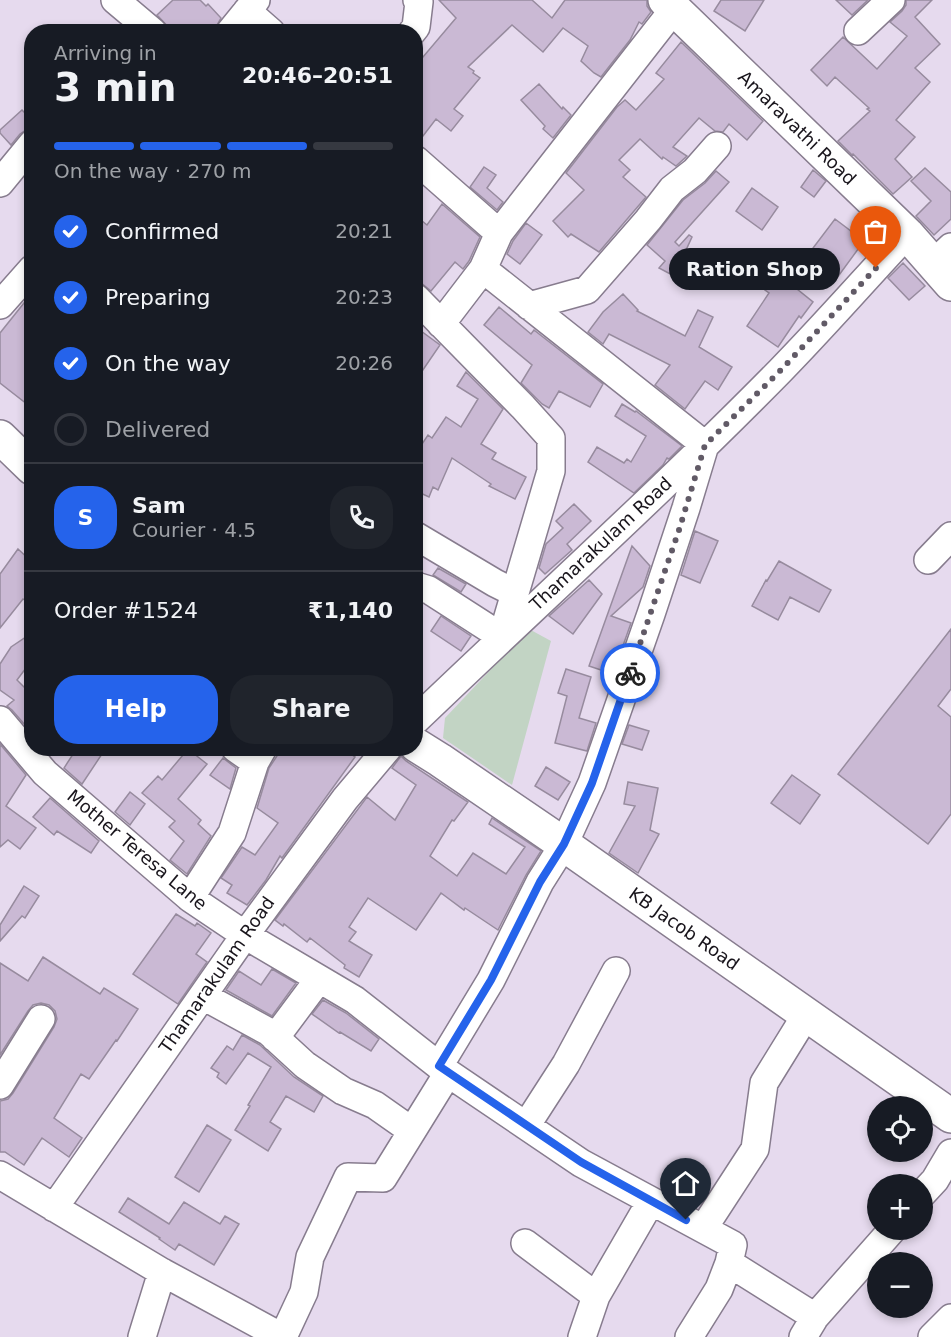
<!DOCTYPE html>
<meta charset="utf-8">
<style>
body{margin:0;font-family:"DejaVu Sans",sans-serif;background:#20242c;color:#f1f3f6;height:100vh;display:flex;flex-direction:column;font-size:22px;white-space:nowrap}
*{box-sizing:border-box;margin:0}
p{font-size:20px;color:#9ea1a6}
.icon{flex:none;width:33px;height:33px;fill:none;stroke:currentColor;stroke-width:2;stroke-linecap:round;stroke-linejoin:round}
.map{position:relative;flex:1;overflow:hidden}
.panel{position:absolute;left:24px;top:24px;width:399px;height:732px;display:flex;flex-direction:column;background:#171b24;border-radius:24px;box-shadow:0 3px 9px #0003}
.panel>*{flex:none}
.controls{position:absolute;left:867px;top:1096px;display:grid;gap:12px}
.controls a{display:grid;place-items:center;width:66px;height:66px;border-radius:50%;background:#171b24;box-shadow:0 3px 9px #0003;font-size:30px}
.pin{position:absolute;display:grid;place-items:center;width:51px;height:51px;color:#fff;margin:-62px -26px;border-radius:50% 50% 50% 0;rotate:-45deg;box-shadow:0 0 6px #0007}
.pin .icon{rotate:45deg}
.courier{position:absolute;display:grid;place-items:center;width:60px;height:60px;margin:-30px;border:4px solid #2563eb;border-radius:50%;background:#fff;color:#222;box-shadow:0 2px 8px #0007}
.bubble{position:absolute;height:42px;border-radius:21px;background:#171b24;box-shadow:0 3px 9px #0003;font-size:20px;font-weight:800;line-height:42px;text-align:center}
.summary em{font-style:normal;font-weight:800}
.summary div{display:flex;flex-direction:column-reverse}
.summary{display:flex;align-items:center;justify-content:space-between;height:102px;padding:0 30px}
h1{font-size:39px;font-weight:800;line-height:45px}
.bar{display:grid;grid-template-columns:repeat(4,1fr);gap:9px 6px;align-content:center;height:72px;padding:0 30px}
.bar i{height:8px;border-radius:4px;background:#363941}
.bar .on{background:#2563eb}
.bar p{grid-column:span 4}
.line{display:flex;align-items:center;gap:15px;padding:0 30px;border-top:2px solid #363941}
.line div{flex:1}
.round{display:grid;place-items:center;flex:none;width:63px;height:63px;border-radius:24px;background:#20242c}
ol{padding:0 30px;list-style:none}
li{display:flex;align-items:center;gap:18px;height:66px}
li p{margin-inline-start:auto}
li .icon{padding:6px;border-radius:50%;background:#2563eb;color:#fff;stroke-width:4}
li:last-child{color:#9ea1a6}
li i{width:33px;height:33px;border:3px solid #363941;border-radius:50%}
.button{display:flex;gap:12px;margin-top:auto;padding:12px 30px}
.button a{flex:1;height:69px;border-radius:24px;background:#2563eb;color:#fff;font-size:24px;font-weight:800;line-height:69px;text-align:center}
.button a+a{background:#20242c;color:#f1f3f6}
.map>svg:first-child{display:block}
.green{fill:#c2d4c4}
.building{fill:#cab9d4;stroke:#978b9e;stroke-width:1.5}
.lines{fill:none;stroke-linecap:round;stroke-linejoin:round}
.minor-casing{stroke:#877c8e;stroke-width:30}
.major-casing{stroke:#877c8e;stroke-width:36}
.minor{stroke:#fff;stroke-width:27}
.major{stroke:#fff;stroke-width:33}
.done{stroke:#615a66;stroke-width:6;stroke-dasharray:0 10.8}
.route{stroke:#2563eb;stroke-width:8}
.labels{text-anchor:middle;stroke-width:5;stroke-linejoin:round;paint-order:stroke}
.street-label{font-size:18px;fill:#19151c;stroke:#fff}
</style>
<div class="map">
<svg width="951" height="1337" viewBox="0 0 951 1337">
<rect width="100%" height="100%" fill="#e6daee"/>
<path class="green" d="M 529,629 L 551,641 L 512,785 L 443,738 L 445,718 Z"/>
<path class="building" d="M 173,0 L 200,0 L 206,6 L 208,4 L 221,18 L 213,32 L 173,32 L 157,15 Z
M 439,0 L 532,0 L 552,18 L 565,0 L 647,0 L 647,6 L 651,12 L 642,24 L 639,22 L 630,40 L 601,77 L 594,73 L 581,61 L 588,46 L 563,28 L 543,52 L 512,25 L 468,67 L 474,71 L 473,73 L 480,78 L 454,109 L 463,116 L 451,131 L 436,119 L 416,145 L 416,51 L 423,57 L 456,18 Z
M 721,0 L 764,0 L 745,31 L 714,11 Z
M 836,0 L 868,0 L 852,15 Z
M 906,0 L 932,0 L 915,17 L 940,44 L 915,68 L 930,82 L 896,120 L 915,137 L 895,159 L 912,177 L 893,194 L 853,154 L 852,155 L 838,141 L 870,111 L 867,109 L 869,108 L 835,77 L 827,86 L 811,70 L 843,37 L 877,69 L 907,36 L 890,22 L 902,11 L 906,5 Z
M 681,42 L 763,121 L 747,140 L 729,124 L 723,132 L 715,131 L 699,118 L 673,147 L 687,156 L 676,166 L 663,157 L 662,159 L 640,139 L 619,160 L 630,170 L 623,177 L 646,197 L 599,252 L 571,234 L 568,237 L 553,221 L 584,190 L 566,173 L 617,107 L 625,100 L 636,110 L 664,79 L 656,73 Z
M 539,84 L 562,109 L 563,107 L 571,115 L 553,138 L 543,129 L 545,126 L 521,100 Z
M 22,110 L 32,120 L 32,129 L 26,130 L 20,134 L 11,145 L 0,133 L 0,130 Z
M 484,167 L 496,175 L 487,188 L 503,202 L 497,210 L 470,187 Z
M 925,168 L 951,192 L 951,219 L 934,235 L 916,216 L 931,201 L 911,181 Z
M 813,170 L 826,181 L 814,197 L 801,187 Z
M 716,171 L 729,182 L 675,242 L 679,246 L 689,235 L 692,237 L 674,276 L 659,268 L 665,261 L 647,245 L 683,200 L 705,183 Z
M 752,188 L 778,207 L 762,230 L 736,211 Z
M 442,204 L 480,237 L 469,261 L 463,269 L 455,262 L 431,291 L 421,283 L 416,282 L 416,216 L 427,225 Z
M 835,219 L 864,241 L 834,282 L 804,260 Z
M 526,223 L 542,235 L 520,264 L 507,254 L 513,241 Z
M 903,263 L 925,286 L 909,300 L 888,278 Z
M 777,273 L 813,302 L 801,318 L 799,316 L 778,347 L 747,326 L 769,293 L 765,290 Z
M 32,293 L 32,408 L 0,383 L 0,333 Z
M 623,294 L 638,310 L 637,311 L 685,336 L 698,310 L 713,317 L 699,347 L 732,367 L 718,390 L 705,381 L 685,409 L 655,385 L 670,365 L 609,334 L 603,344 L 588,332 L 603,312 Z
M 499,307 L 531,334 L 534,330 L 603,384 L 590,407 L 559,391 L 549,408 L 542,404 L 521,383 L 532,365 L 484,325 Z
M 421,331 L 440,345 L 416,380 L 416,340 Z
M 466,372 L 503,409 L 481,444 L 496,453 L 492,459 L 526,477 L 515,499 L 489,486 L 491,484 L 452,458 L 438,490 L 433,487 L 429,497 L 416,491 L 416,453 L 428,435 L 432,438 L 446,417 L 461,427 L 478,399 L 457,386 Z
M 622,404 L 635,412 L 636,411 L 682,446 L 669,459 L 667,458 L 663,465 L 634,493 L 588,462 L 597,447 L 624,463 L 627,459 L 631,462 L 646,436 L 615,416 Z
M 574,504 L 591,521 L 567,544 L 572,550 L 545,574 L 539,568 L 546,544 L 563,528 L 556,521 Z
M 695,531 L 718,541 L 700,583 L 681,575 Z
M 632,546 L 650,566 L 643,587 L 611,616 L 631,623 L 613,674 L 589,666 Z
M 18,549 L 32,562 L 32,605 L 23,599 L 0,628 L 0,574 Z
M 779,561 L 831,590 L 819,612 L 790,597 L 778,620 L 752,606 L 766,580 L 767,581 Z
M 438,568 L 466,584 L 461,592 L 433,575 Z
M 589,580 L 602,594 L 573,634 L 549,616 Z
M 441,616 L 471,636 L 461,651 L 431,631 Z
M 951,629 L 951,689 L 938,706 L 951,717 L 951,814 L 928,844 L 838,774 Z
M 32,633 L 32,660 L 17,680 L 32,695 L 32,733 L 12,710 L 7,706 L 14,700 L 0,690 L 0,664 L 11,647 Z
M 566,669 L 591,677 L 579,718 L 596,723 L 587,751 L 555,743 L 567,696 L 558,693 Z
M 629,725 L 649,731 L 642,750 L 622,744 Z
M 0,744 L 26,775 L 6,806 L 36,828 L 20,849 L 8,840 L 0,847 Z
M 77,748 L 93,748 L 102,754 L 82,784 L 64,768 Z
M 279,748 L 342,748 L 355,757 L 282,858 L 280,856 L 266,880 L 247,905 L 227,893 L 232,885 L 221,878 L 242,847 L 255,855 L 278,823 L 257,808 L 269,768 L 277,756 Z
M 188,749 L 207,764 L 178,799 L 201,820 L 198,824 L 211,836 L 187,874 L 170,860 L 184,841 L 169,827 L 175,821 L 142,793 L 158,776 L 162,780 Z
M 401,756 L 406,761 L 468,802 L 454,821 L 452,820 L 430,856 L 457,876 L 473,853 L 506,874 L 525,847 L 489,824 L 492,818 L 541,851 L 526,875 L 498,930 L 465,908 L 464,910 L 441,893 L 416,930 L 368,898 L 349,927 L 356,932 L 349,941 L 372,955 L 359,977 L 344,968 L 345,965 L 310,938 L 307,942 L 284,924 L 283,926 L 275,920 L 367,797 L 395,820 L 416,785 L 392,768 Z
M 223,758 L 236,768 L 230,789 L 210,775 Z
M 546,767 L 570,782 L 558,800 L 535,786 Z
M 792,775 L 820,795 L 800,824 L 771,803 Z
M 628,782 L 658,788 L 650,830 L 659,834 L 638,873 L 609,853 L 635,806 L 624,804 Z
M 130,792 L 145,804 L 130,825 L 115,812 Z
M 50,798 L 99,841 L 91,853 L 57,831 L 54,835 L 33,817 Z
M 24,886 L 39,896 L 25,918 L 22,916 L 0,941 L 0,925 Z
M 176,914 L 195,926 L 197,923 L 211,933 L 196,954 L 207,962 L 178,1004 L 133,974 Z
M 43,957 L 100,994 L 104,988 L 138,1009 L 117,1041 L 116,1040 L 89,1079 L 81,1074 L 54,1118 L 82,1138 L 69,1157 L 42,1138 L 24,1165 L 5,1152 L 0,1152 L 0,1101 L 8,1099 L 13,1093 L 54,1027 L 57,1019 L 55,1011 L 49,1005 L 41,1003 L 33,1005 L 28,1011 L 0,1055 L 0,963 L 28,981 Z
M 272,969 L 296,983 L 272,1016 L 226,990 L 239,971 L 261,985 Z
M 323,1000 L 346,1013 L 379,1039 L 371,1051 L 340,1032 L 339,1033 L 312,1014 Z
M 242,1035 L 260,1045 L 294,1077 L 323,1096 L 314,1112 L 286,1096 L 270,1122 L 281,1129 L 268,1151 L 235,1130 L 250,1106 L 248,1105 L 271,1067 L 248,1053 L 226,1084 L 217,1077 L 219,1073 L 211,1068 L 227,1046 L 233,1050 Z
M 207,1125 L 231,1140 L 199,1192 L 175,1177 Z
M 128,1198 L 169,1224 L 184,1202 L 220,1224 L 225,1216 L 239,1224 L 214,1265 L 179,1244 L 175,1250 L 159,1239 L 160,1238 L 119,1212 Z"/>
<g class="lines">
<g class="minor-casing">
<path id="minor" d="M 115,0 L 153,32
M 247,11 L 271,32
M 858,31 L 891,0
M 230,32 L 256,0
M 412,32 L 416,27 L 419,2 L 417,0
M 416,160 L 499,233
M 0,183 L 32,144
M 934,263 L 951,247
M 416,298 L 523,407 L 551,438 L 551,471 L 502,637 L 429,590 L 416,586
M 0,305 L 32,269
M 529,306 L 587,290 L 648,220 L 672,189 L 695,171 L 717,146
M 441,324 L 483,269 L 499,233 L 674,9
M 416,536 L 495,583 L 515,593
M 928,560 L 951,536
M 0,720 L 45,773 L 190,898 L 245,935 L 355,1000 L 448,1073 L 581,1163 L 733,1245 L 729,1263 L 815,1317
M 416,720 C 537,604 662,491 780,371 C 824,326 865,279 907,234
M 235,748 L 255,762
M 190,898 L 232,833 L 255,762 L 263,748
M 203,996 L 269,1032 L 305,1065 L 343,1091 L 375,1105 L 412,1131
M 275,1038 L 319,979
M 439,1066 L 491,980 L 540,882 L 564,844 L 592,783 L 651,614 L 686,508 L 705,445 L 483,269
M 0,1085 L 41,1019
M 526,1126 L 566,1064 L 616,971
M 0,1175 L 162,1272 L 282,1337
M 922,1194 L 935,1180 L 951,1153
M 54,1208 L 245,935 L 345,799 L 388,748
M 703,1229 L 755,1149 L 764,1083 L 806,1015
M 525,1243 L 596,1296
M 142,1337 L 162,1272
M 283,1337 L 304,1292 L 310,1257 L 348,1177 L 383,1178 L 448,1073
M 582,1337 L 596,1296 L 651,1201
M 689,1337 L 719,1289 L 729,1263
M 803,1337 L 815,1317 L 892,1230
M 932,1337 L 951,1318"/>
</g>
<g class="major-casing">
<path id="major" d="M 665,0 L 907,234 L 951,284
M 0,437 L 32,468
M 416,745 L 440,760 L 556,839 L 951,1116"/>
</g>
<use href="#minor" class="minor"/>
<use href="#major" class="major"/>
</g>
<g class="lines">
<path class="done" d="M 630,673 L 679,530 L 705,445 L 782,369 L 876,268"/>
<path class="route" d="M 630,673 L 592,783 L 564,844 L 540,882 L 491,980 L 439,1066 L 581,1162 L 686,1220"/>
</g>
<g class="labels">
<g class="street-label">
<text transform="translate(797 128) rotate(44)" y="6">Amaravathi Road</text>
<text transform="translate(601 544) rotate(-43)" y="6">Thamarakulam Road</text>
<text transform="translate(137 850) rotate(40)" y="6">Mother Teresa Lane</text>
<text transform="translate(684 929) rotate(35)" y="6">KB Jacob Road</text>
<text transform="translate(217 975) rotate(-55)" y="6">Thamarakulam Road</text>
</g>
</g>
</svg>
<div class="controls">
<a><svg class="icon" aria-label="locate" viewBox="0 0 24 24"><circle cx="12" cy="12" r="6"/><path d="M12 2v4M12 18v4M2 12h4M18 12h4"/></svg></a>
<a>+</a>
<a>−</a>
</div>
<div class="pin" style="left:876px;top:268px;background:#ea580c"><svg class="icon" aria-label="bag" viewBox="0 0 24 24"><path d="M5 8h14l-1 12H6zM9 8a3 3 0 0 1 6 0"/></svg></div>
<div class="pin" style="left:686px;top:1220px;background:#1f2937"><svg class="icon" aria-label="home" viewBox="0 0 24 24"><path d="M3 11l9-7 9 7M6 9v11h12V9"/></svg></div>
<div class="courier" style="left:630px;top:673px"><svg class="icon" aria-label="bike" viewBox="0 0 24 24"><circle cx="6" cy="16" r="4"/><circle cx="18" cy="16" r="4"/><path d="M6 16l4-8h5l3 8M10 8l3 8H6M13 5h3"/></svg></div>
<div class="bubble" style="left:669px;top:248px;width:171px">Ration Shop</div>
<section class="panel">
<div class="summary"><div><h1>3 min</h1><p>Arriving in</p></div><em>20:46–20:51</em></div>
<div class="bar"><i class="on"></i><i class="on"></i><i class="on"></i><i></i><p>On the way · 270 m</p></div>
<ol>
<li><svg class="icon" aria-label="check" viewBox="0 0 24 24"><path d="M5 12l5 5 9-10"/></svg>Confirmed<p>20:21</p></li>
<li><svg class="icon" aria-label="check" viewBox="0 0 24 24"><path d="M5 12l5 5 9-10"/></svg>Preparing<p>20:23</p></li>
<li><svg class="icon" aria-label="check" viewBox="0 0 24 24"><path d="M5 12l5 5 9-10"/></svg>On the way<p>20:26</p></li>
<li><i></i>Delivered</li>
</ol>
<div class="line" style="height:108px"><b class="round" style="background:#2563eb;color:#fff">S</b><div><b>Sam</b><p>Courier · 4.5</p></div><a class="round"><svg class="icon" aria-label="phone" viewBox="0 0 24 24"><path d="M5 4h4l2 5-3 2q2 4 5 5l2-3 5 2v4C11 20 4 13 5 4z"/></svg></a></div>
<div class="line" style="height:78px"><div>Order #1524</div><b>₹1,140</b></div>
<div class="button"><a>Help</a><a>Share</a></div>
</section>
</div>
